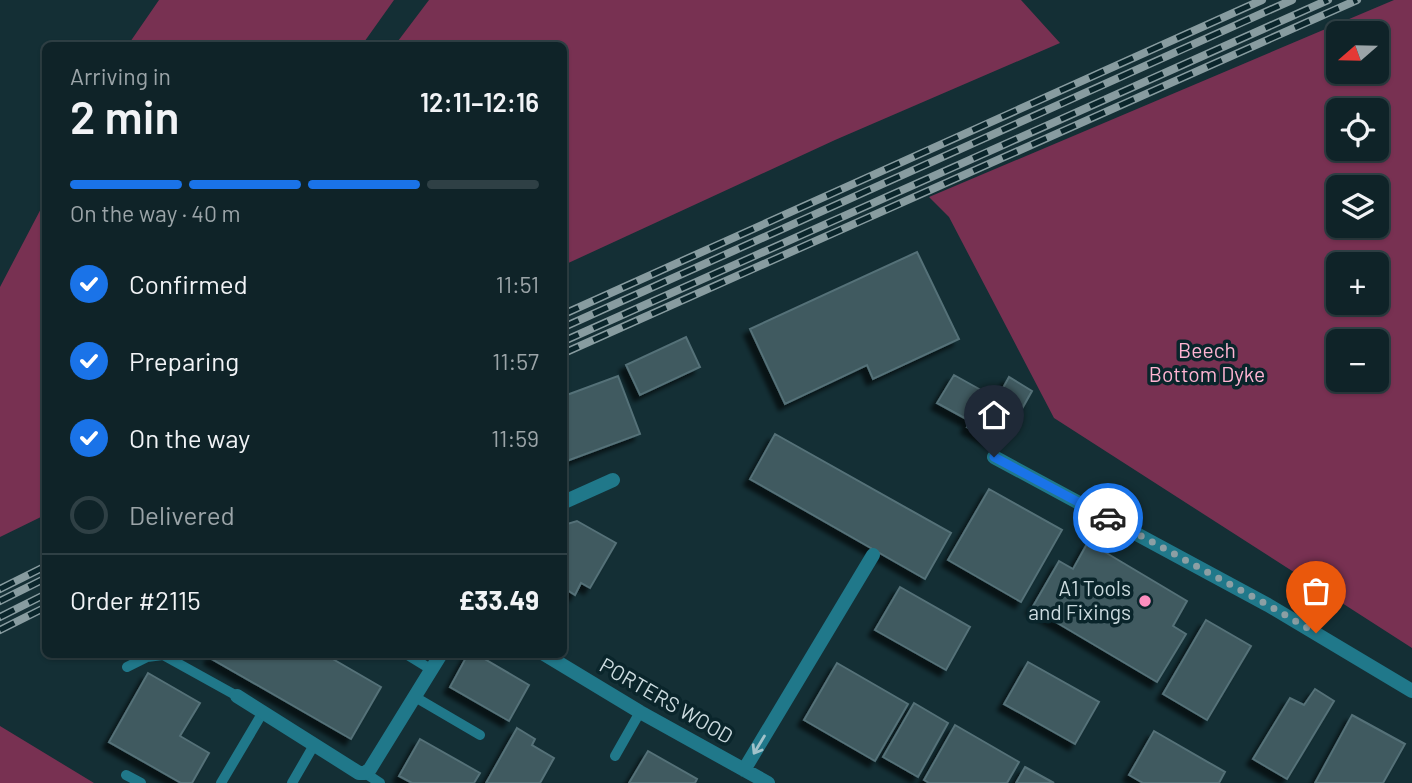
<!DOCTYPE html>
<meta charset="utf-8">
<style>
body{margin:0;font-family:Barlow,sans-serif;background:#182b30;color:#f1f3f6;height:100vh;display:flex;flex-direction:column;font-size:26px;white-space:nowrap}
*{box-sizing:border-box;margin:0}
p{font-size:23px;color:#9ba4a8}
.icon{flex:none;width:38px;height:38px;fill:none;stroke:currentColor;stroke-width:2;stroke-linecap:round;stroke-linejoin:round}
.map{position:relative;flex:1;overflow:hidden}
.drawer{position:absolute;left:42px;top:42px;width:525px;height:616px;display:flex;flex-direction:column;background:#0f2328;border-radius:10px;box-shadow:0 2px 5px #0004,0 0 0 2px #2f4045}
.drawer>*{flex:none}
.needle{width:46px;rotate:250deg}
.controls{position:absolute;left:1326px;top:21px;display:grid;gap:14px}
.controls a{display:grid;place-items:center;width:63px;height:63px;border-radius:10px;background:#0f2328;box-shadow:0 2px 5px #0004,0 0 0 2px #2f4045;font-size:35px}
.pin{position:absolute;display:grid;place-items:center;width:60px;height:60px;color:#fff;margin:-72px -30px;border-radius:50% 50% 50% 0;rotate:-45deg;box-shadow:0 0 7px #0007}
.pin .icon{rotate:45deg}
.courier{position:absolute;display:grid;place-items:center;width:70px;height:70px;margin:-35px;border:5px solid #1a73e8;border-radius:50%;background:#fff;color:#222;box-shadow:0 2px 9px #0007}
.summary em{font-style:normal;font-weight:600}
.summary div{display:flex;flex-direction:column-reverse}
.summary{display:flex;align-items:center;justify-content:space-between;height:119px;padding:0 28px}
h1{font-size:46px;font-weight:600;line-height:52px}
.bar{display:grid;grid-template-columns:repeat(4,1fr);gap:10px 7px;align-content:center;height:84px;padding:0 28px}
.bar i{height:9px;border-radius:5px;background:#2f4045}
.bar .active{background:#1a73e8}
.bar p{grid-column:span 4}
.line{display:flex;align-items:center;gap:18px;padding:0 28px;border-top:2px solid #2f4045}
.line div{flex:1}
ol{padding:0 28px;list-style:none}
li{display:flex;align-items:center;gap:21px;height:77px}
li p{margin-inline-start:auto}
li .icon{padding:7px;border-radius:50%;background:#1a73e8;color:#fff;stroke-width:4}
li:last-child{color:#9ba4a8}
li i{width:38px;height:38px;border:4px solid #2f4045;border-radius:50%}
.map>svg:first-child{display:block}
.green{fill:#783152;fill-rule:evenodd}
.building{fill:#3f5a60;stroke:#557178;stroke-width:2;filter:url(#shadow)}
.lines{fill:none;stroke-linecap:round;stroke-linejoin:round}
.lane{stroke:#20788a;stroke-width:10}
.street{stroke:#20788a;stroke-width:14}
.rail-casing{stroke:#889ca0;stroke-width:8}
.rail{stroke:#0a252b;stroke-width:5;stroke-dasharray:16;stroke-linecap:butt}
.oneway{stroke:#a1c2ca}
.done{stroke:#8c9fa4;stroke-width:7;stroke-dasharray:0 12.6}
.route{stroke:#1a73e8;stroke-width:9}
.poi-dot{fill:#fd8ebf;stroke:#0a252b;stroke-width:2.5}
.labels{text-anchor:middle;stroke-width:7;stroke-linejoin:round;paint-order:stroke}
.park-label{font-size:21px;fill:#feb4d2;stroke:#0a252b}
.poi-label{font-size:21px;fill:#ccdbdf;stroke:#0a252b;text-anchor:end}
.street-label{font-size:21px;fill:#ccdbdf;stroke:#0a252b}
</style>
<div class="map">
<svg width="1412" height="783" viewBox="0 0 1412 783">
<defs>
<filter id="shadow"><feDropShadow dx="-6" dy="6" stdDeviation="2" flood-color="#0009"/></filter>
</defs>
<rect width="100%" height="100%" fill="#142f35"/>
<path class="green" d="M 159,0 L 394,0 L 362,45 L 128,45 Z
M 429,0 L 1021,0 L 1060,43 L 835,140 L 564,265 L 564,46 L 395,45 Z
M 1394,0 L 1412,0 L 1412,648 L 1054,418 L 949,217 L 929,197 ZM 1377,33 L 1377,72 L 1339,72 L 1339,33 ZM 1377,110 L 1377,149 L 1339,149 L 1339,110 ZM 1377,187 L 1377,226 L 1339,226 L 1339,187 ZM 1339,264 L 1377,264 L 1377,303 L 1339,303 ZM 1377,341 L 1377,380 L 1339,380 L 1339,341 Z
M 45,201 L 45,515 L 0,537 L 0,287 Z
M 0,726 L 94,783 L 0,783 Z"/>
<path class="building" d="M 917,252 L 959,339 L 873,379 L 867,365 L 785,404 L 750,329 Z
M 686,337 L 700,367 L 640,395 L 626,365 Z
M 954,375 L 997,399 L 1009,377 L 1032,391 L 1001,446 L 967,427 L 970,421 L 937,403 Z
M 618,376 L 640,434 L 564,462 L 564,396 Z
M 775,434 L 951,533 L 925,579 L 750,479 Z
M 989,489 L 1062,530 L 1021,602 L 948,560 Z
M 577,521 L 616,543 L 590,588 L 581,583 L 575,595 L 564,588 L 564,525 Z
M 1088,542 L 1187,601 L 1173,626 L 1186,634 L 1157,682 L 1032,608 L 1059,561 L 1073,569 Z
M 900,587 L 970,627 L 946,670 L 875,630 Z
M 1206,620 L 1251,646 L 1207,720 L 1163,694 Z
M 212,654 L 324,654 L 381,687 L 351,739 L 210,658 Z
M 468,654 L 476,654 L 529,685 L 509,721 L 450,687 Z
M 1028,662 L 1099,702 L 1075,744 L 1004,704 Z
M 837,663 L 908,704 L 875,761 L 804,720 Z
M 148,673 L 200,703 L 180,736 L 209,753 L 192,783 L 181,783 L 109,742 Z
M 1315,689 L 1334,701 L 1287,779 L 1253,759 L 1290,698 L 1304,705 Z
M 914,703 L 948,723 L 918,777 L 883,757 Z
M 1352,715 L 1405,744 L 1383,783 L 1315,783 Z
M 955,725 L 1019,762 L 1007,783 L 929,783 L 924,780 Z
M 517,728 L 535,739 L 532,745 L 554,758 L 540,783 L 486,783 Z
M 1154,731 L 1225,772 L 1219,783 L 1143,783 L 1129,775 Z
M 420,739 L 480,773 L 474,783 L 412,783 L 399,776 Z
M 648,751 L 697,779 L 695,783 L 629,783 Z
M 1025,767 L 1054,783 L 1016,783 Z"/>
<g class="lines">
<path class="lane" d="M 406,654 L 432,670
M 127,667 L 147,657 L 163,655 L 237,696
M 415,697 L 480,735
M 615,756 L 640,712
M 365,773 L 380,783
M 126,775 L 141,783
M 221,783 L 263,712
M 292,783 L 314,745"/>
<path class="street" d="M 994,457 L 1268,605 L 1412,691
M 564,502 L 613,480
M 544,654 L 640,712 L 768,783
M 237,696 L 359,773 L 365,773 L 370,769 L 441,654
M 744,770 L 873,555"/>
<g class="rail-casing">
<path id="rail" d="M 564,314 L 1262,0
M 564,327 L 1292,0
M 564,341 L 1328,0
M 564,353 L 1357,0
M 0,589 L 46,566
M 0,601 L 46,578
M 0,617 L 46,594
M 0,630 L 46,607"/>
</g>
<use href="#rail" class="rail"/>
</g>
<defs><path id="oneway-shaft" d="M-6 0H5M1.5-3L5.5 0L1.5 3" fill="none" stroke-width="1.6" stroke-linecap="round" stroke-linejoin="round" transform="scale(1.75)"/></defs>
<use class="oneway" href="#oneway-shaft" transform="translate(759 745) rotate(121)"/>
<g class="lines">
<path class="done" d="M 1108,518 L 1268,605 L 1316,633"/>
<path class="route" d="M 994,457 L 1108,518"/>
</g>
<circle class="poi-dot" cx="1145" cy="601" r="7"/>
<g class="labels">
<g class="park-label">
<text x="1207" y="358">Beech<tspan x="1207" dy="24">Bottom Dyke</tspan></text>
</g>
<g class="poi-label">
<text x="1131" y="596">A1 Tools<tspan x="1131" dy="24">and Fixings</tspan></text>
</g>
<g class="street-label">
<text transform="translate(666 701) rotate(30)" y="7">PORTERS WOOD</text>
</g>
</g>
</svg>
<div class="controls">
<a><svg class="needle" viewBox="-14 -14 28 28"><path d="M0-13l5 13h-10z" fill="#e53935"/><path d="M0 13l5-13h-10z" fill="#9ba4a8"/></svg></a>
<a><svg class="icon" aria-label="locate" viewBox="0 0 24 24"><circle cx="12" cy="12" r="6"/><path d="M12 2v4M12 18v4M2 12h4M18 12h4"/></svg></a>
<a><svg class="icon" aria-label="layers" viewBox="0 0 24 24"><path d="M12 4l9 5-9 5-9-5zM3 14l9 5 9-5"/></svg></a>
<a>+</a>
<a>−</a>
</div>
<div class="pin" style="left:1316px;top:633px;background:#ea580c"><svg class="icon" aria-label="bag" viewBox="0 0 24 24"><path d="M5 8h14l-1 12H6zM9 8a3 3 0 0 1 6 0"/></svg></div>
<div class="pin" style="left:994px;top:457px;background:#1f2937"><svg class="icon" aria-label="home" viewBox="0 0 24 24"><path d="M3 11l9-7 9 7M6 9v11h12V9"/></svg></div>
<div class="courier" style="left:1108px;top:518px"><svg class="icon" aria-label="car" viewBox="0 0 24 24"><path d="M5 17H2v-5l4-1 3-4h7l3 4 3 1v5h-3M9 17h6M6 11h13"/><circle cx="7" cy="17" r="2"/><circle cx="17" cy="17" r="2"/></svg></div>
<section class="drawer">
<div class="summary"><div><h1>2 min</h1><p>Arriving in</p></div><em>12:11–12:16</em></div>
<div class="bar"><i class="active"></i><i class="active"></i><i class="active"></i><i></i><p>On the way · 40 m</p></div>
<ol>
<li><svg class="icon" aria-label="check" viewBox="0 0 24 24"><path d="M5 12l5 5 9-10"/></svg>Confirmed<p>11:51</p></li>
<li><svg class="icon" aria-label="check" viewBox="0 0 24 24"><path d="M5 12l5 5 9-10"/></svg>Preparing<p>11:57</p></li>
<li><svg class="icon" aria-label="check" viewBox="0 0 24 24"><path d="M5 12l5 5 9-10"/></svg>On the way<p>11:59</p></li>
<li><i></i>Delivered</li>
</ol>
<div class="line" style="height:91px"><div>Order #2115</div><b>£33.49</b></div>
</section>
</div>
